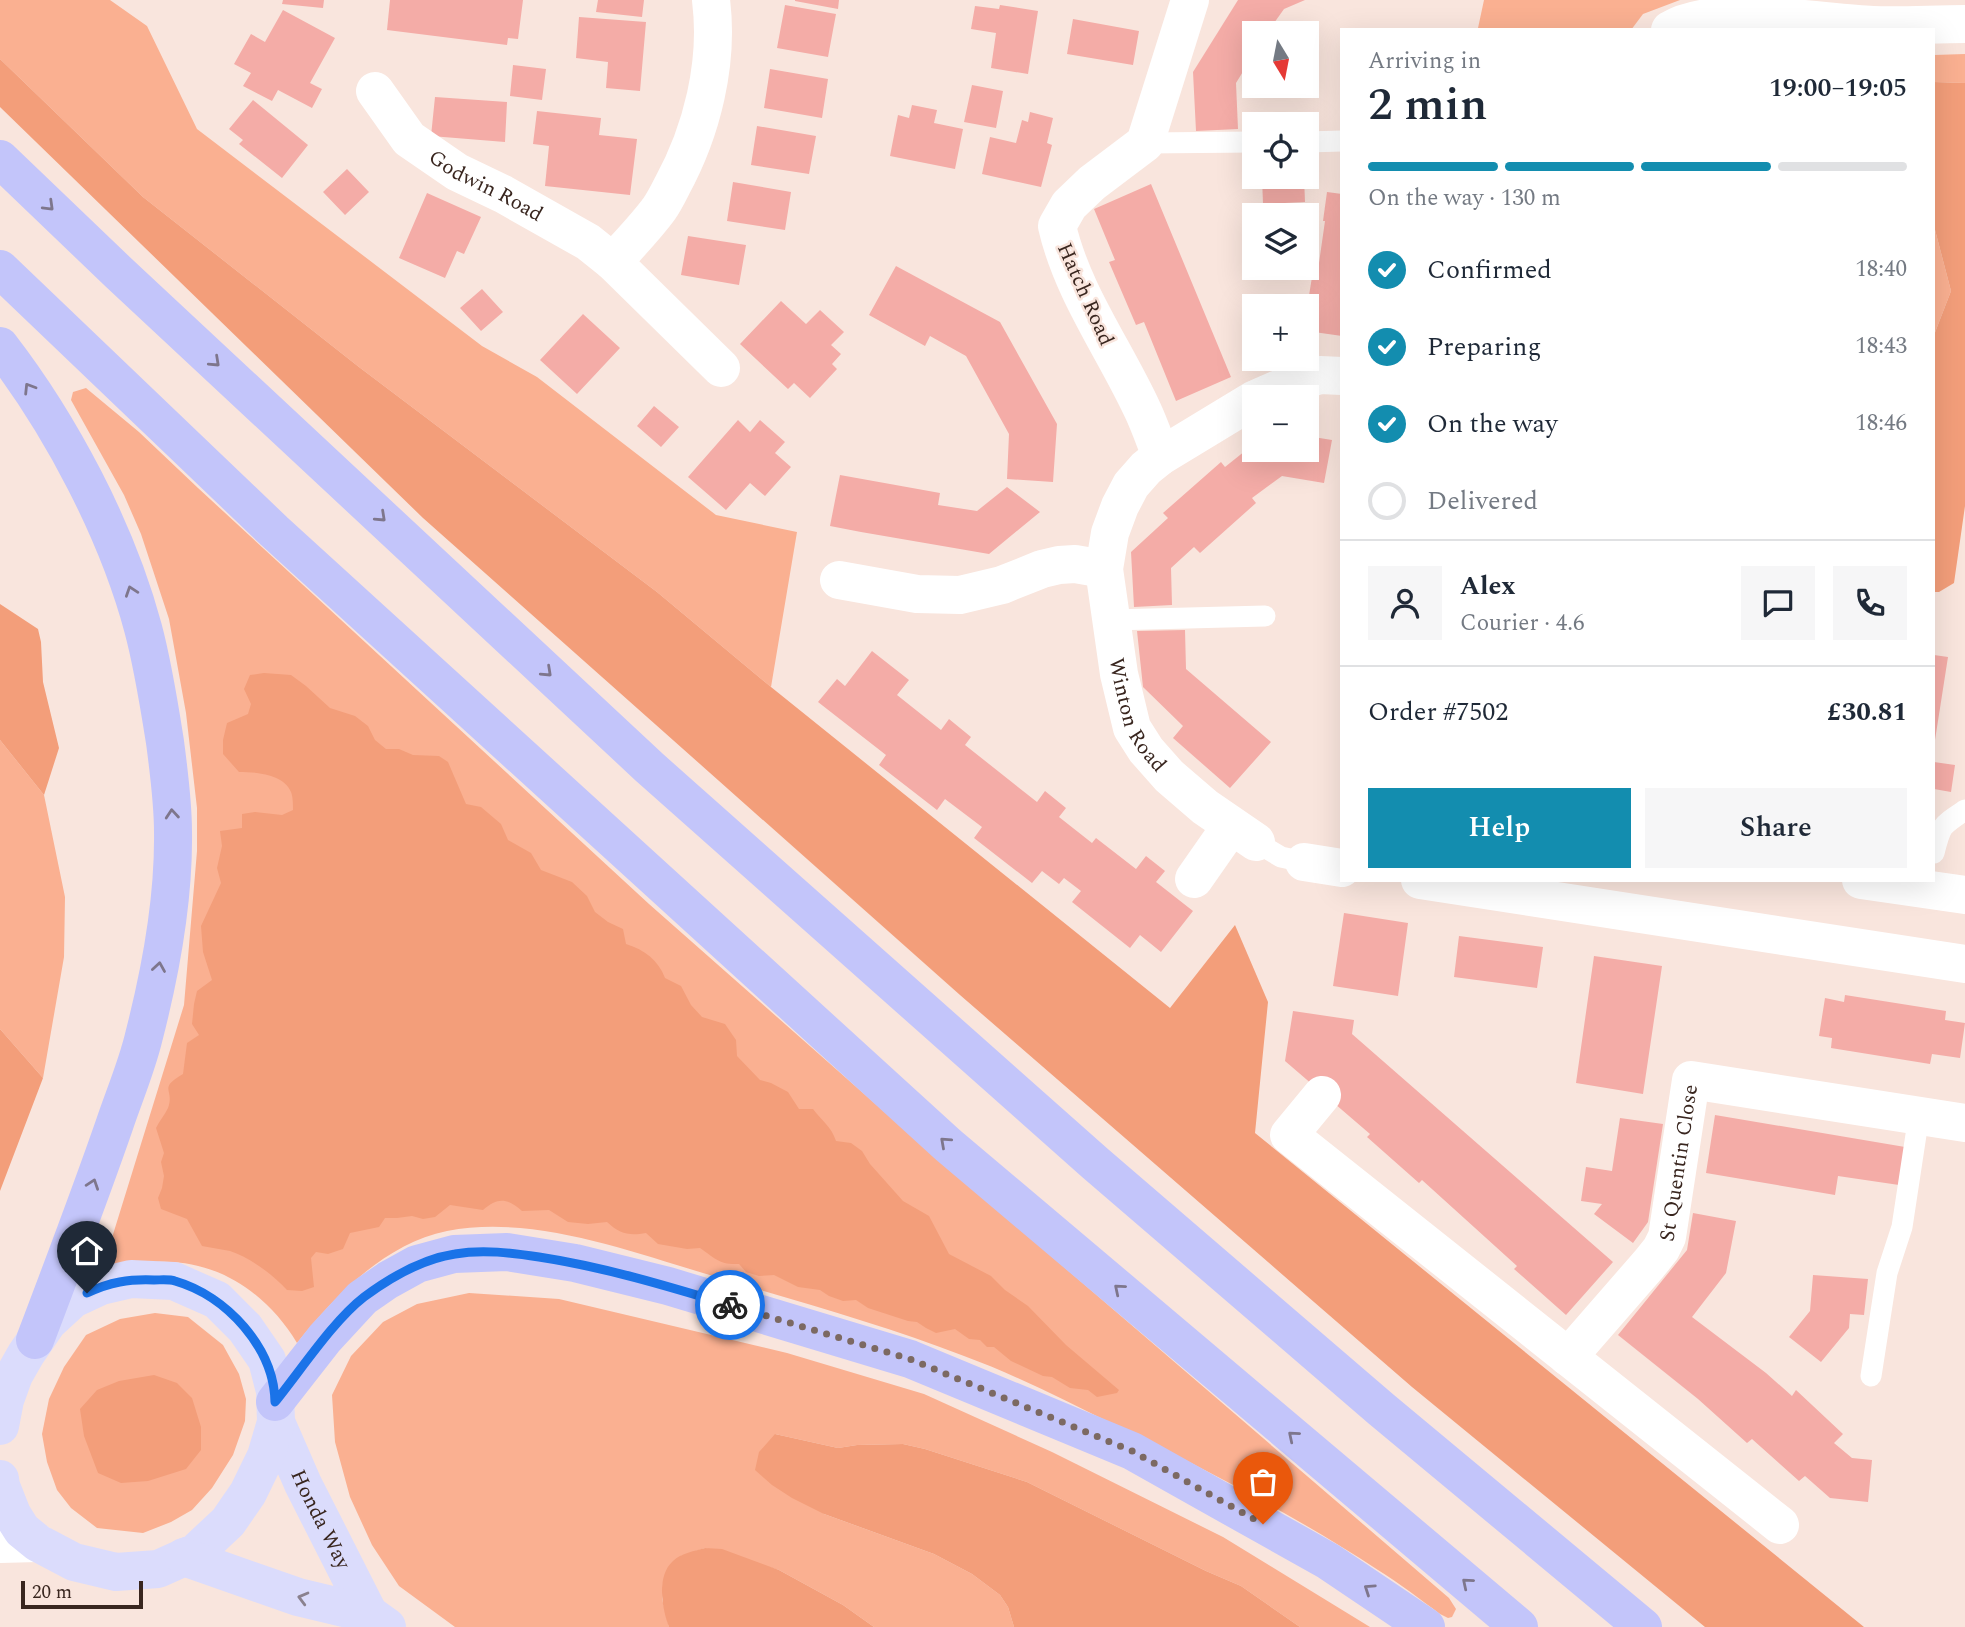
<!DOCTYPE html>
<meta charset="utf-8">
<style>
body{margin:0;font-family:Spectral,serif;background:#f6f6f7;color:#1f2937;height:100vh;display:flex;flex-direction:column;font-size:26px;white-space:nowrap}
*{box-sizing:border-box;margin:0}
p{font-size:23px;color:#747a83}
.icon{flex:none;width:38px;height:38px;fill:none;stroke:currentColor;stroke-width:2;stroke-linecap:round;stroke-linejoin:round}
.map{position:relative;flex:1;overflow:hidden}
.details{position:absolute;left:1340px;top:28px;width:595px;height:854px;display:flex;flex-direction:column;background:#fff;border-radius:0px;box-shadow:0 7px 28px #0002}
.details>*{flex:none}
.needle{width:46px;rotate:170deg}
.controls{position:absolute;left:1242px;top:21px;display:grid;gap:14px}
.controls a{display:grid;place-items:center;width:77px;height:77px;border-radius:0px;background:#fff;box-shadow:0 7px 28px #0002;font-size:35px}
.scale{position:absolute;left:21px;bottom:18px;width:122px;box-sizing:border-box;padding-left:7px;border:4px solid #39261f;border-top:0;font-size:19px;line-height:24px;white-space:nowrap;color:#39261f;-webkit-text-stroke:5px #f9e5dd;paint-order:stroke}
.pin{position:absolute;display:grid;place-items:center;width:60px;height:60px;color:#fff;margin:-72px -30px;border-radius:50% 50% 50% 0;rotate:-45deg;box-shadow:0 0 7px #0007}
.pin .icon{rotate:45deg}
.courier{position:absolute;display:grid;place-items:center;width:70px;height:70px;margin:-35px;border:5px solid #1a73e8;border-radius:50%;background:#fff;color:#222;box-shadow:0 2px 9px #0007}
.headline em{font-style:normal;font-weight:600}
.headline div{display:flex;flex-direction:column-reverse}
.headline{display:flex;align-items:center;justify-content:space-between;height:119px;padding:0 28px}
h1{font-size:46px;font-weight:600;line-height:52px}
.bar{display:grid;grid-template-columns:repeat(4,1fr);gap:10px 7px;align-content:center;height:84px;padding:0 28px}
.bar i{height:9px;border-radius:5px;background:#e0e1e3}
.bar .on{background:#138daf}
.bar p{grid-column:span 4}
.line{display:flex;align-items:center;gap:18px;padding:0 28px;border-top:2px solid #e0e1e3}
.line div{flex:1}
.round{display:grid;place-items:center;flex:none;width:74px;height:74px;border-radius:0px;background:#f6f6f7}
ol{padding:0 28px;list-style:none}
li{display:flex;align-items:center;gap:21px;height:77px}
li p{margin-inline-start:auto}
li .icon{padding:7px;border-radius:50%;background:#138daf;color:#fff;stroke-width:4}
li:last-child{color:#747a83}
li i{width:38px;height:38px;border:4px solid #e0e1e3;border-radius:50%}
.action{display:flex;gap:14px;margin-top:auto;padding:14px 28px}
.action a{flex:1;height:80px;border-radius:0px;background:#138daf;color:#fff;font-size:28px;font-weight:600;line-height:80px;text-align:center}
.action a+a{background:#f6f6f7;color:#1f2937}
.map>svg:first-child{display:block}
.green{fill:#fab091}
.forest{fill:#f39e7a}
.building{fill:#f4aca7}
.lines{fill:none;stroke-linecap:round;stroke-linejoin:round}
.lane{stroke:#fff;stroke-width:21}
.street{stroke:#fff;stroke-width:38}
.primary{stroke:#dbdcfc;stroke-width:38}
.highway{stroke:#c3c5fa;stroke-width:38}
.oneway{stroke:#7e768c}
.oneway2{stroke:#8a818e}
.done{stroke:#7c6962;stroke-width:7;stroke-dasharray:0 12.6}
.route{stroke:#1a73e8;stroke-width:9}
.labels{text-anchor:middle;stroke-width:5;stroke-linejoin:round;paint-order:stroke}
.street-label{font-size:21px;fill:#39261f;stroke:#f9e5dd}
</style>
<div class="map">
<svg width="1965" height="1627" viewBox="0 0 1965 1627">
<rect width="100%" height="100%" fill="#f9e5dd"/>
<path class="green" d="M 0,0 L 110,0 L 147,26 L 197,129 L 482,346 L 537,377 L 716,515 L 797,532 L 771,687 L 657,592 L 359,367 L 143,197 L 0,59 Z
M 1484,0 L 1680,0 L 1643,14 L 1631,30 L 1486,30 L 1478,28 Z
M 1965,54 L 1965,83 L 1934,82 L 1934,55 Z
M 1934,226 L 1951,291 L 1934,335 Z
M 86,388 L 139,432 L 198,488 L 649,904 L 922,1145 L 1449,1598 L 1456,1609 L 1452,1617 L 1448,1618 L 1440,1614 C 1420,1599 1399,1583 1378,1570 C 1294,1515 1205,1469 1115,1425 C 1066,1401 1016,1375 964,1356 C 879,1323 790,1299 703,1273 C 623,1249 531,1215 447,1231 C 384,1244 335,1296 297,1343 C 267,1293 216,1258 155,1262 C 137,1263 119,1267 102,1270 L 184,1005 L 197,851 L 197,808 L 186,713 L 169,619 L 141,534 L 124,495 L 71,400 L 73,392 Z
M 0,740 L 44,795 L 65,897 L 64,957 L 43,1078 L 0,1029 Z
M 469,1293 L 559,1299 L 787,1353 L 924,1394 L 1052,1452 L 1223,1537 L 1370,1627 L 1300,1627 L 1241,1586 L 1206,1571 L 1027,1482 L 925,1449 L 903,1444 L 857,1445 L 838,1448 L 775,1434 L 824,1514 L 934,1554 L 972,1574 L 1000,1595 L 1008,1607 L 1014,1627 L 874,1627 L 843,1605 L 779,1570 L 705,1548 L 681,1556 L 663,1582 L 662,1599 L 669,1627 L 455,1627 L 399,1586 L 372,1545 L 350,1497 L 335,1442 L 332,1395 L 351,1356 L 383,1322 L 417,1304 Z
M 155,1313 L 188,1317 L 223,1345 L 239,1374 L 246,1399 L 245,1421 L 233,1455 L 212,1488 L 192,1510 L 171,1522 L 143,1533 L 97,1528 L 71,1508 L 57,1490 L 47,1462 L 42,1434 L 49,1399 L 64,1367 L 86,1335 L 120,1319 Z"/>
<path class="forest" d="M 0,59 L 143,197 L 359,367 L 657,592 L 771,687 L 1170,1008 L 1235,925 L 1268,1002 L 1255,1133 L 1864,1627 L 1705,1627 L 1412,1387 L 960,995 L 423,518 L 0,107 Z
M 1934,82 L 1965,83 L 1965,506 L 1954,583 L 1939,592 L 1934,592 L 1934,335 L 1951,291 L 1934,226 Z
M 0,604 L 38,629 L 41,642 L 43,682 L 59,748 L 44,795 L 0,740 Z
M 264,673 L 291,675 L 306,686 L 330,708 L 355,716 L 368,726 L 375,740 L 386,749 L 399,749 L 413,755 L 439,756 L 448,762 L 466,804 L 481,807 L 501,824 L 508,840 L 531,853 L 541,870 L 572,882 L 587,896 L 595,912 L 608,922 L 623,929 L 626,944 C 645,950 658,960 665,978 L 681,986 L 691,1005 L 702,1017 L 725,1024 L 736,1040 L 737,1056 L 760,1080 L 771,1083 L 788,1092 L 799,1109 L 813,1109 C 822,1121 831,1126 836,1141 L 851,1143 L 862,1151 L 870,1164 L 903,1201 L 929,1216 L 949,1254 L 991,1276 L 1005,1290 L 1028,1306 L 1066,1345 L 1119,1390 L 1117,1393 L 1097,1397 L 1088,1390 L 1070,1388 L 1052,1377 L 1043,1376 L 1011,1361 L 994,1347 L 987,1347 L 980,1340 L 969,1339 L 955,1329 L 936,1333 L 926,1328 L 917,1322 L 908,1321 L 868,1308 L 856,1300 L 843,1301 L 829,1296 L 820,1290 L 798,1287 L 774,1275 L 759,1276 L 746,1272 L 739,1264 C 719,1265 715,1258 700,1248 L 687,1249 L 658,1244 L 646,1233 C 629,1236 620,1234 607,1222 L 588,1224 L 568,1222 L 549,1210 L 522,1211 C 507,1198 498,1197 483,1210 L 450,1205 L 435,1217 L 423,1219 L 412,1216 L 397,1218 L 385,1218 L 379,1227 L 350,1233 L 343,1249 L 328,1254 L 316,1252 L 311,1258 L 314,1287 L 302,1291 L 287,1290 C 272,1274 251,1258 230,1251 C 221,1249 211,1248 202,1246 L 187,1219 L 161,1209 L 158,1198 L 162,1188 L 164,1176 L 161,1162 L 164,1153 L 156,1128 C 159,1121 165,1115 168,1108 C 175,1089 157,1089 183,1074 L 187,1043 L 199,1035 L 192,1024 L 194,1004 L 197,991 L 212,980 L 203,952 L 201,926 L 221,883 L 217,868 L 222,846 L 220,831 L 242,828 L 242,814 L 255,812 L 282,815 L 293,810 C 293,805 293,797 291,792 C 284,774 256,772 239,772 L 223,754 L 223,740 L 227,723 L 248,714 L 251,704 L 244,689 L 250,675 Z
M 0,1029 L 43,1078 L 0,1191 Z
M 154,1375 L 177,1383 L 192,1398 L 201,1427 L 201,1450 L 186,1469 L 148,1481 L 121,1483 L 98,1473 L 84,1436 L 80,1409 L 97,1390 L 119,1381 Z
M 775,1434 L 838,1448 L 857,1445 L 903,1444 L 925,1449 L 1027,1482 L 1206,1571 L 1241,1586 L 1300,1627 L 1014,1627 L 1008,1607 L 1000,1595 L 972,1574 L 934,1554 L 824,1514 L 792,1498 L 772,1485 L 755,1470 L 759,1452 Z
M 705,1548 L 722,1549 L 779,1570 L 843,1605 L 874,1627 L 669,1627 C 662,1609 656,1576 673,1561 C 681,1553 695,1551 705,1548 Z"/>
<path class="building" d="M 283,0 L 324,0 L 323,8 L 282,4 Z
M 390,0 L 523,0 L 518,39 L 508,38 L 507,45 L 387,30 Z
M 598,0 L 644,0 L 642,17 L 596,12 Z
M 795,0 L 839,0 L 838,9 L 795,1 Z
M 1238,0 L 1305,0 L 1284,9 L 1267,33 L 1255,33 L 1255,52 L 1236,83 L 1238,129 L 1196,131 L 1193,72 Z
M 785,5 L 836,14 L 828,57 L 777,48 Z
M 1000,5 L 1038,11 L 1028,74 L 991,68 L 996,33 L 971,29 L 975,6 L 999,9 Z
M 283,10 L 335,38 L 310,83 L 322,89 L 312,108 L 278,90 L 272,101 L 243,86 L 251,73 L 234,64 L 251,34 L 265,42 Z
M 579,17 L 646,22 L 640,91 L 606,88 L 608,62 L 576,58 Z
M 1073,19 L 1139,31 L 1133,65 L 1067,54 Z
M 513,65 L 546,69 L 542,100 L 510,96 Z
M 770,69 L 828,79 L 822,118 L 764,108 Z
M 972,85 L 1003,91 L 996,128 L 964,122 Z
M 435,97 L 507,102 L 505,142 L 431,136 Z
M 253,100 L 308,145 L 282,178 L 239,144 L 243,140 L 229,129 Z
M 912,105 L 937,110 L 934,123 L 963,129 L 955,169 L 890,156 L 898,115 L 909,118 Z
M 537,111 L 601,118 L 599,135 L 637,139 L 630,195 L 545,186 L 549,146 L 533,144 Z
M 1030,112 L 1053,118 L 1047,143 L 1052,145 L 1041,187 L 982,174 L 990,137 L 1016,143 L 1022,120 L 1028,122 Z
M 757,126 L 816,136 L 809,174 L 751,165 Z
M 347,169 L 369,192 L 345,215 L 323,192 Z
M 1262,177 L 1304,177 L 1305,202 L 1263,204 Z
M 733,182 L 791,192 L 785,230 L 727,221 Z
M 1151,184 L 1231,377 L 1176,401 L 1144,322 L 1136,325 L 1109,262 L 1115,260 L 1094,209 Z
M 1327,192 L 1342,194 L 1342,336 L 1307,331 L 1307,308 L 1312,277 L 1317,277 L 1325,221 L 1323,221 Z
M 427,193 L 481,217 L 464,254 L 457,251 L 445,278 L 399,258 Z
M 688,236 L 746,245 L 739,285 L 681,275 Z
M 896,266 L 1000,322 L 1057,424 L 1053,482 L 1007,479 L 1009,434 L 966,356 L 930,336 L 925,346 L 869,315 Z
M 482,289 L 503,312 L 481,331 L 460,308 Z
M 781,301 L 806,324 L 820,310 L 844,332 L 831,345 L 841,354 L 832,364 L 837,369 L 810,398 L 794,383 L 788,389 L 740,344 Z
M 583,314 L 620,348 L 577,394 L 540,360 Z
M 654,406 L 679,427 L 661,447 L 637,426 Z
M 738,420 L 750,432 L 760,420 L 785,442 L 775,453 L 791,467 L 765,496 L 750,483 L 726,510 L 688,477 Z
M 1307,436 L 1332,440 L 1324,483 L 1282,476 L 1252,498 L 1256,503 L 1200,553 L 1194,547 L 1171,568 L 1172,605 L 1134,607 L 1131,552 L 1168,518 L 1163,513 L 1221,462 L 1225,467 L 1255,443 L 1255,450 L 1307,450 Z
M 840,475 L 940,493 L 938,505 L 977,511 L 1007,487 L 1040,512 L 989,554 L 861,532 L 830,526 Z
M 1185,630 L 1186,669 L 1271,742 L 1230,788 L 1173,738 L 1183,726 L 1143,687 L 1137,631 Z
M 872,651 L 909,680 L 897,695 L 941,730 L 949,719 L 971,737 L 965,745 L 1037,802 L 1045,791 L 1066,808 L 1059,817 L 1092,843 L 1096,838 L 1136,869 L 1146,856 L 1165,871 L 1156,882 L 1193,911 L 1161,952 L 1140,935 L 1130,948 L 1072,902 L 1081,891 L 1064,878 L 1059,884 L 1042,871 L 1032,883 L 974,838 L 982,827 L 945,799 L 937,810 L 879,765 L 886,755 L 818,702 L 837,679 L 845,686 Z
M 1934,655 L 1948,657 L 1935,740 L 1934,740 Z
M 1934,762 L 1955,765 L 1951,792 L 1934,789 Z
M 1344,913 L 1408,923 L 1398,996 L 1333,986 Z
M 1459,936 L 1543,947 L 1537,988 L 1454,977 Z
M 1594,956 L 1662,966 L 1643,1094 L 1576,1083 Z
M 1845,995 L 1946,1011 L 1945,1020 L 1965,1023 L 1960,1058 L 1932,1054 L 1930,1064 L 1831,1048 L 1832,1038 L 1819,1036 L 1825,998 L 1844,1002 Z
M 1293,1011 L 1354,1020 L 1352,1034 L 1613,1262 L 1566,1315 L 1514,1269 L 1517,1266 L 1422,1180 L 1419,1183 L 1367,1137 L 1370,1134 L 1285,1061 Z
M 1715,1115 L 1905,1147 L 1899,1185 L 1838,1176 L 1835,1195 L 1706,1173 Z
M 1620,1118 L 1663,1124 L 1648,1222 L 1633,1243 L 1594,1214 L 1602,1204 L 1581,1201 L 1586,1167 L 1612,1171 Z
M 1693,1213 L 1736,1221 L 1726,1273 L 1692,1317 L 1766,1373 L 1792,1396 L 1796,1390 L 1843,1434 L 1834,1443 L 1852,1458 L 1872,1460 L 1868,1502 L 1830,1498 L 1805,1476 L 1799,1481 L 1752,1439 L 1747,1443 L 1698,1399 L 1618,1335 L 1687,1250 Z
M 1813,1275 L 1868,1279 L 1864,1315 L 1850,1314 L 1849,1328 L 1821,1362 L 1789,1337 L 1810,1311 Z"/>
<g class="lines">
<path class="lane" d="M 1307,142 L 1342,141
M 1145,143 L 1255,142
M 1111,620 L 1265,616
M 1256,842 L 1281,857 L 1304,862
M 1934,853 C 1941,825 1941,826 1965,810
M 1871,1376 L 1887,1273 L 1902,1227 L 1919,1115"/>
<g class="street">
<path d="M 711,0 C 719,63 702,131 672,186 C 668,194 664,202 659,209 C 645,228 629,244 613,262 L 721,368"/>
<path d="M 1670,30 C 1715,2 1820,23 1873,25 C 1904,26 1934,24 1965,24"/>
<path id="s1" d="M 375,91 L 409,139 L 457,172 L 503,194 L 588,242 L 613,262"/>
<path d="M 1260,397 L 1290,384 L 1320,375 L 1342,376"/>
<path id="s2" d="M 1255,399 L 1161,456 L 1146,468 L 1131,485 L 1120,506 L 1110,533 L 1104,569 L 1119,674 L 1132,728 L 1146,750 L 1169,776 L 1205,807 L 1256,842"/>
<path d="M 1161,456 C 1155,441 1150,426 1143,411 C 1115,350 1072,292 1057,226 L 1069,205 L 1092,183 L 1145,143 L 1190,0"/>
<path d="M 839,580 L 917,594 L 960,595 L 1002,585 L 1042,569 L 1059,565 L 1075,564 L 1104,569"/>
<path d="M 1304,862 L 1342,868"/>
<path d="M 1194,879 L 1231,826"/>
<path d="M 1420,880 L 1965,964"/>
<path d="M 1861,880 L 1965,895"/>
<path d="M 1322,1095 L 1289,1135 L 1780,1525"/>
<path id="s3" d="M 1568,1357 L 1649,1264 L 1661,1249 L 1667,1237 L 1691,1080 L 1965,1123"/>
<path d="M 0,1544 L 38,1543"/>
</g>
<g class="primary">
<path id="s4" d="M 276,1422 L 303,1484 L 369,1614"/>
<path d="M 0,1426 L 5,1400 L 14,1375 L 26,1354 L 48,1322 L 73,1299 L 101,1286 L 131,1279 L 174,1281 L 217,1300 L 245,1328 L 267,1360 L 275,1391 L 276,1422 L 266,1456 L 248,1493 L 228,1522 L 196,1552 L 158,1569 L 116,1572 L 74,1562 L 38,1543 L 22,1530 L 12,1514 L 1,1486 L 0,1479"/>
<path d="M 184,1557 L 298,1597 L 369,1614 L 387,1627"/>
</g>
<path class="highway" d="M 0,159 L 119,273 L 649,767 L 1095,1163 L 1381,1409 L 1643,1627
M 0,269 L 274,531 L 948,1145 L 1519,1627
M 0,346 C 61,425 117,531 143,628 C 153,665 159,704 165,742 C 169,772 173,802 173,832 C 174,900 161,970 144,1036 C 137,1066 124,1096 114,1126 C 89,1198 62,1269 35,1340
M 275,1402 L 325,1338 L 362,1298 L 388,1280 L 417,1264 L 454,1254 L 507,1252 L 575,1263 L 668,1286 L 910,1359 L 1132,1451 L 1328,1561 L 1426,1627"/>
</g>
<defs><path id="oneway-chevron" d="M-2-3.5L2.5 0L-2 3.5" fill="none" stroke-width="1.6" stroke-linecap="round" stroke-linejoin="round" transform="scale(1.75)"/></defs>
<g class="oneway">
<use href="#oneway-chevron" transform="translate(49 206) rotate(44)"/>
<use href="#oneway-chevron" transform="translate(215 362) rotate(43)"/>
<use href="#oneway-chevron" transform="translate(29 388) rotate(-122)"/>
<use href="#oneway-chevron" transform="translate(381 517) rotate(43)"/>
<use href="#oneway-chevron" transform="translate(131 591) rotate(-109)"/>
<use href="#oneway-chevron" transform="translate(547 672) rotate(43)"/>
<use href="#oneway-chevron" transform="translate(172 814) rotate(-95)"/>
<use href="#oneway-chevron" transform="translate(159 967) rotate(-81)"/>
<use href="#oneway-chevron" transform="translate(945 1142) rotate(-138)"/>
<use href="#oneway-chevron" transform="translate(93 1184) rotate(-71)"/>
<use href="#oneway-chevron" transform="translate(1119 1289) rotate(-140)"/>
<use href="#oneway-chevron" transform="translate(1293 1436) rotate(-140)"/>
<use href="#oneway-chevron" transform="translate(1467 1583) rotate(-140)"/>
<use href="#oneway-chevron" transform="translate(1369 1589) rotate(-146)"/>
</g>
<use class="oneway2" href="#oneway-chevron" transform="translate(303 1598) rotate(-165)"/>
<g class="lines">
<path class="done" d="M 730,1305 L 910,1359 L 1132,1451 L 1263,1524"/>
<path class="route" d="M 87,1293 C 110,1282 129,1279 154,1280 C 161,1280 169,1279 175,1281 C 227,1296 274,1348 275,1402 C 301,1370 333,1321 364,1297 C 391,1277 422,1259 455,1254 C 483,1249 512,1253 539,1257 C 604,1267 667,1286 730,1305"/>
</g>
<g class="labels">
<g class="street-label">
<text dy="7" stroke="none"><textPath href="#s1" startOffset="149">Godwin Road</textPath></text>
<text transform="translate(1086 294) rotate(66)" y="7">Hatch Road</text>
<text dy="7" stroke="none"><textPath href="#s2" startOffset="392">Winton Road</textPath></text>
<text dy="7" stroke="none"><textPath href="#s3" startOffset="231">St Quentin Close</textPath></text>
<text dy="7" stroke="none"><textPath href="#s4" startOffset="107">Honda Way</textPath></text>
</g>
</g>
</svg>
<div class="controls">
<a><svg class="needle" viewBox="-14 -14 28 28"><path d="M0-13l5 13h-10z" fill="#e53935"/><path d="M0 13l5-13h-10z" fill="#747a83"/></svg></a>
<a><svg class="icon" aria-label="locate" viewBox="0 0 24 24"><circle cx="12" cy="12" r="6"/><path d="M12 2v4M12 18v4M2 12h4M18 12h4"/></svg></a>
<a><svg class="icon" aria-label="layers" viewBox="0 0 24 24"><path d="M12 4l9 5-9 5-9-5zM3 14l9 5 9-5"/></svg></a>
<a>+</a>
<a>−</a>
</div>
<div class="scale">20 m</div>
<div class="pin" style="left:1263px;top:1524px;background:#ea580c"><svg class="icon" aria-label="bag" viewBox="0 0 24 24"><path d="M5 8h14l-1 12H6zM9 8a3 3 0 0 1 6 0"/></svg></div>
<div class="pin" style="left:87px;top:1293px;background:#1f2937"><svg class="icon" aria-label="home" viewBox="0 0 24 24"><path d="M3 11l9-7 9 7M6 9v11h12V9"/></svg></div>
<div class="courier" style="left:730px;top:1305px"><svg class="icon" aria-label="bike" viewBox="0 0 24 24"><circle cx="6" cy="16" r="4"/><circle cx="18" cy="16" r="4"/><path d="M6 16l4-8h5l3 8M10 8l3 8H6M13 5h3"/></svg></div>
<section class="details">
<div class="headline"><div><h1>2 min</h1><p>Arriving in</p></div><em>19:00–19:05</em></div>
<div class="bar"><i class="on"></i><i class="on"></i><i class="on"></i><i></i><p>On the way · 130 m</p></div>
<ol>
<li><svg class="icon" aria-label="check" viewBox="0 0 24 24"><path d="M5 12l5 5 9-10"/></svg>Confirmed<p>18:40</p></li>
<li><svg class="icon" aria-label="check" viewBox="0 0 24 24"><path d="M5 12l5 5 9-10"/></svg>Preparing<p>18:43</p></li>
<li><svg class="icon" aria-label="check" viewBox="0 0 24 24"><path d="M5 12l5 5 9-10"/></svg>On the way<p>18:46</p></li>
<li><i></i>Delivered</li>
</ol>
<div class="line" style="height:126px"><a class="round"><svg class="icon" aria-label="person" viewBox="0 0 24 24"><circle cx="12" cy="8" r="4"/><path d="M4 21q1-7 8-7t8 7"/></svg></a><div><b>Alex</b><p>Courier · 4.6</p></div><a class="round"><svg class="icon" aria-label="chat" viewBox="0 0 24 24"><path d="M4 5h16v11H9l-5 4z"/></svg></a><a class="round"><svg class="icon" aria-label="phone" viewBox="0 0 24 24"><path d="M5 4h4l2 5-3 2q2 4 5 5l2-3 5 2v4C11 20 4 13 5 4z"/></svg></a></div>
<div class="line" style="height:91px"><div>Order #7502</div><b>£30.81</b></div>
<div class="action"><a>Help</a><a>Share</a></div>
</section>
</div>
